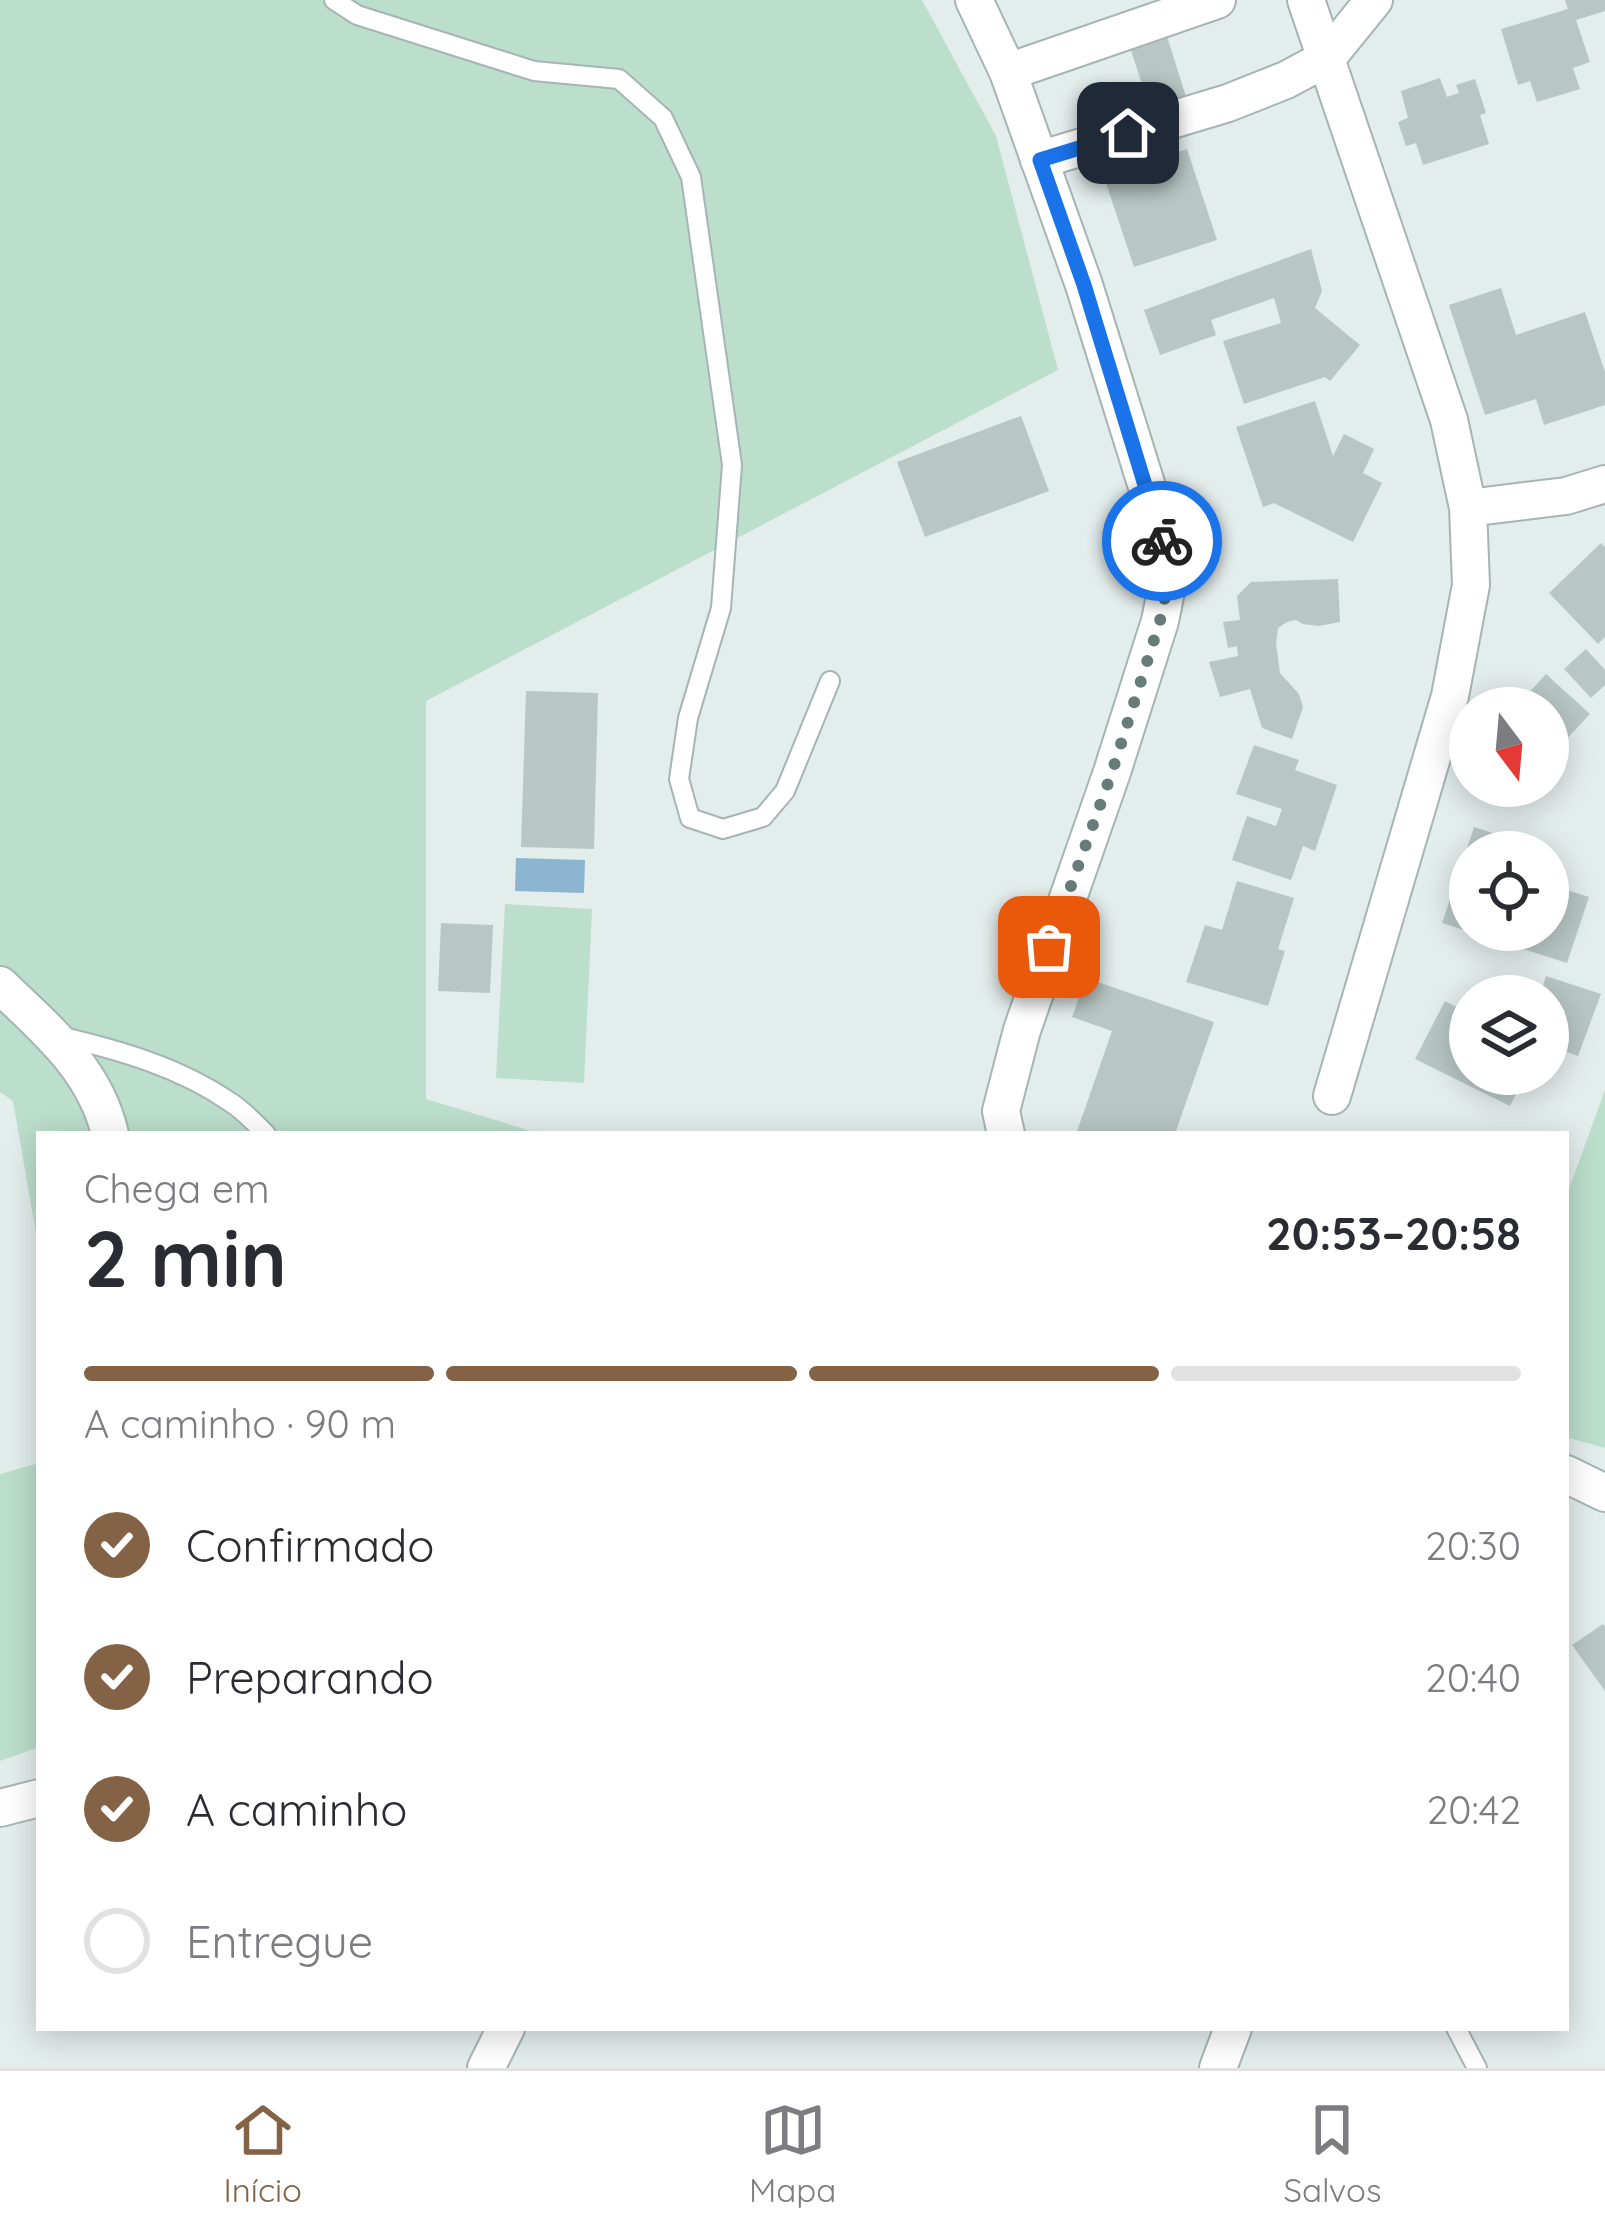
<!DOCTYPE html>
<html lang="pt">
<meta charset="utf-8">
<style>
body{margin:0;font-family:Quicksand,sans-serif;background:#f7f7f7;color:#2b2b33;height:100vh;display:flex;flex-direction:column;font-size:45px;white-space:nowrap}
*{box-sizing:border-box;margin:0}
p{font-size:39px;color:#7c7c81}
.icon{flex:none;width:66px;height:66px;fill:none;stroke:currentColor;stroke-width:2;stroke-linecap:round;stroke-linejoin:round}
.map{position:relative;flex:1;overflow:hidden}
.panel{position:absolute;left:36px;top:1131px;width:1533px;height:900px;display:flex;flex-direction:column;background:#fff;border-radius:0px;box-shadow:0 6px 30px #0003}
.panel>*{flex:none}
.needle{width:78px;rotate:164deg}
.buttons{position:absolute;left:1449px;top:687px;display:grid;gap:24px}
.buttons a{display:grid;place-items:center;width:120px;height:120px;border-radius:50%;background:#fff;box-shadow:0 6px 30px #0003;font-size:60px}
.pin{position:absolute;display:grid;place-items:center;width:102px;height:102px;color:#fff;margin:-51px;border-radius:24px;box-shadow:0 6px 18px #0006}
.courier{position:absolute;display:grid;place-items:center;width:120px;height:120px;margin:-60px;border:9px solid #1a73e8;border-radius:50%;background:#fff;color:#222;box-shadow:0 3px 15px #0007}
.summary em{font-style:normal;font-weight:700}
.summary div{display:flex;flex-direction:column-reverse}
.summary{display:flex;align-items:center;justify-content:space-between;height:204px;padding:0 48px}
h1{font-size:78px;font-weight:700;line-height:90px}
.bar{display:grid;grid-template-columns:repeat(4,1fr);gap:18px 12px;align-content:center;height:144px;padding:0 48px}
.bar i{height:15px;border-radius:9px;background:#e1e1e2}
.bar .active{background:#846245}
.bar p{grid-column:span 4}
ol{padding:0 48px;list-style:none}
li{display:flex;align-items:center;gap:36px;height:132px}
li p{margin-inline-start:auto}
li .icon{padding:12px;border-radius:50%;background:#846245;color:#fff;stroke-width:4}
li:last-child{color:#7c7c81}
li i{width:66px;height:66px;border:6px solid #e1e1e2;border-radius:50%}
.dock{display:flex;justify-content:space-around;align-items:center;height:168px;border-top:3px solid #e1e1e2;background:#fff;font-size:33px;color:#7c7c81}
.dock a{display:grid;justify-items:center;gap:6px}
.dock .active{color:#846245}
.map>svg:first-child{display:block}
.green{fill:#bcdecd}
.water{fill:#8bb5d1}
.building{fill:#b8c7c4}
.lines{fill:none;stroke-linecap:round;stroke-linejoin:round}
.service-casing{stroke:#a6b5b3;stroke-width:22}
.minor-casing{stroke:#a6b5b3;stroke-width:40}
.tertiary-casing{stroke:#a6b5b3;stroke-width:40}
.service{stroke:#fff;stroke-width:18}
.minor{stroke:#fff;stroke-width:36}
.tertiary{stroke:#fff;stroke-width:36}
.done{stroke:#667b7a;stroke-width:12;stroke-dasharray:0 21.6}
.route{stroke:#1a73e8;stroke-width:15}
</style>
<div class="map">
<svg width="1605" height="2068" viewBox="0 0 1605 2068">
<rect width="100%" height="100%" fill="#e3edeb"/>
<path class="green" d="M 0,0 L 922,0 L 996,136 L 1058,370 L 426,701 L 426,1099 L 541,1134 L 39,1134 L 39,1251 L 13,1101 L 0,1092 Z
M 505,904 L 592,909 L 584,1083 L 496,1078 Z
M 1605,1090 L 1605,1448 L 1566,1437 L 1566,1197 Z
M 39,1463 L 39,1747 L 0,1761 L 0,1474 Z"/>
<path class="water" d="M 516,858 L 585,860 L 584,893 L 515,891 Z"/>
<path class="building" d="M 1565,0 L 1605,0 L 1605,11 L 1576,20 L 1590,62 L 1573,68 L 1580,89 L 1537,102 L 1530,81 L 1518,85 L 1501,29 L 1568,9 Z
M 1164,27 L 1189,106 L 1153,118 L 1127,38 Z
M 1440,78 L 1447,97 L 1459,93 L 1456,85 L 1475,79 L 1486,113 L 1480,115 L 1489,144 L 1423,165 L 1416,143 L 1406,146 L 1398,122 L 1408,118 L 1401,91 Z
M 1187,149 L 1217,240 L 1134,267 L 1104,177 Z
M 1311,249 L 1322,291 L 1315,308 L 1360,345 L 1330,381 L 1325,377 L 1244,404 L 1223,341 L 1281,323 L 1274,298 L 1211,320 L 1216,335 L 1160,355 L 1144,310 Z
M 1501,288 L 1516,335 L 1585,312 L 1605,372 L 1605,405 L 1544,425 L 1536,399 L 1485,415 L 1449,305 Z
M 1315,401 L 1333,456 L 1344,434 L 1374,449 L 1363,473 L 1382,483 L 1353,542 L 1274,503 L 1263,507 L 1236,427 Z
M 1021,416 L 1049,491 L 925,537 L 897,462 Z
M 1601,543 L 1605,547 L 1605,637 L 1598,644 L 1549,593 Z
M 1338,579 L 1340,622 L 1319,626 L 1303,624 L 1296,620 L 1287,622 L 1278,628 L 1276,643 L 1280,673 L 1299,694 L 1303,707 L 1292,739 L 1262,728 L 1250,689 L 1220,697 L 1209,662 L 1238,656 L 1237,646 L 1228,648 L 1223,622 L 1240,620 L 1237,596 L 1251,582 Z
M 1586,649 L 1605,670 L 1605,685 L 1591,698 L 1564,669 Z
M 1546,674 L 1590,714 L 1548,759 L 1548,708 L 1515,708 Z
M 526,691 L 598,693 L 594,849 L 521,847 Z
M 1254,745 L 1299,760 L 1295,770 L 1337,785 L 1315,851 L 1303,846 L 1291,880 L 1232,860 L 1247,816 L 1276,826 L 1282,809 L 1236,794 Z
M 1474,827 L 1548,851 L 1470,852 L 1470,930 L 1548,930 L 1548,884 L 1589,897 L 1567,963 L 1442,923 Z
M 1237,881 L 1294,898 L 1278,949 L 1285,951 L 1268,1006 L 1186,982 L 1205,925 L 1222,930 Z
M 441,923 L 493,925 L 490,993 L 438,991 Z
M 1546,976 L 1601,994 L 1578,1056 L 1551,1046 L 1565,1010 L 1548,1005 L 1548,996 L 1540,996 Z
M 1086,978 L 1214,1022 L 1175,1134 L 1076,1134 L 1112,1031 L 1072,1017 Z
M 1445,1001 L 1470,1014 L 1470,1074 L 1526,1074 L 1510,1106 L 1415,1059 Z
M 1603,1624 L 1605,1627 L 1605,1691 L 1572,1645 Z"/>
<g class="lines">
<g class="service-casing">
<path id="service" d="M 334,0 L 357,15 L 534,71 L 619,79 L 663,118 L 691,177 L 732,465 L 721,608 L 688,718 L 679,779 L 690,818 L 723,829 L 763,817 L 785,791 L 830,681
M 59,1036 C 119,1050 179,1067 230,1102 C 243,1110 255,1123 266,1134
M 1456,2028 L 1477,2068"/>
</g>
<g class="minor-casing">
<path id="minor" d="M 1306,0 L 1449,420 L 1468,508 L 1471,585 L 1450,696 L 1332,1096
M 1008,72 L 1217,0
M 1039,160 L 1228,103 L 1286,80 L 1327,58 L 1374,0
M 1468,508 L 1566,496 L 1605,484
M 0,985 C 46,1029 95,1069 110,1134
M 0,1808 L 39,1798
M 486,2068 L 506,2028"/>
</g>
<g class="tertiary-casing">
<path id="tertiary" d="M 974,0 L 1008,72 L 1084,285 L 1153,506 L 1166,560 L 1167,586 L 1160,621 L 1112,772 L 1022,1030 L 1001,1111 L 1006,1134
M 1566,1474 L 1605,1493
M 1218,2068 L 1233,2028"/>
</g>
<use href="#service" class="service"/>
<use href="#minor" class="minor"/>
<use href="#tertiary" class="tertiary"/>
</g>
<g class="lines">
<path class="done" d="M 1049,947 L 1112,772 L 1160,621 L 1167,586 L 1166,560 L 1162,541"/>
<path class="route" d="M 1128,133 L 1040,160 L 1084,285 L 1162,541"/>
</g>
</svg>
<div class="buttons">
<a><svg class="needle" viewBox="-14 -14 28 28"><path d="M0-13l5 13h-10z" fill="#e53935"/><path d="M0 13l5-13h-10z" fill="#7c7c81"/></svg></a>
<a><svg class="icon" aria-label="locate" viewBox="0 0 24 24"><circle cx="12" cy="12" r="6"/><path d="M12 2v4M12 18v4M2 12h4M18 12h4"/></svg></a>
<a><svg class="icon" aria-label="layers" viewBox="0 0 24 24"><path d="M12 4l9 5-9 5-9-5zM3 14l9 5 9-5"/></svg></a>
</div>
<div class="pin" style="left:1049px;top:947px;background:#ea580c"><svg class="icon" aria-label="bag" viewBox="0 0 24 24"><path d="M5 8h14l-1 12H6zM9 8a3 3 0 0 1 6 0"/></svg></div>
<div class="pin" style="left:1128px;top:133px;background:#1f2937"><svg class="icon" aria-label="home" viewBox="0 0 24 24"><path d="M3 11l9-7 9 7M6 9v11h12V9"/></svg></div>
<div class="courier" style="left:1162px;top:541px"><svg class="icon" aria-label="bike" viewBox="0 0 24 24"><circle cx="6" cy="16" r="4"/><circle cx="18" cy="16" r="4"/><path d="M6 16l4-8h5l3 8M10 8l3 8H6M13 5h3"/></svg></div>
<section class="panel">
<div class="summary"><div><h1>2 min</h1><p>Chega em</p></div><em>20:53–20:58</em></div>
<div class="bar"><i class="active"></i><i class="active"></i><i class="active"></i><i></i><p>A caminho · 90 m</p></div>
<ol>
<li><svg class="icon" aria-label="check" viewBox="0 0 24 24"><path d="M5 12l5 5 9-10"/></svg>Confirmado<p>20:30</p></li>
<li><svg class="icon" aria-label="check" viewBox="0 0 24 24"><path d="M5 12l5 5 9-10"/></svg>Preparando<p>20:40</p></li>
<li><svg class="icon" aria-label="check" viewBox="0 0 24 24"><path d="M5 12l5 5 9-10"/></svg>A caminho<p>20:42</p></li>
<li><i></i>Entregue</li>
</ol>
</section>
</div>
<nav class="dock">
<a class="active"><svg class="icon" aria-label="home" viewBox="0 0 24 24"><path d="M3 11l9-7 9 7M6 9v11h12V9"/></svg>Início</a>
<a><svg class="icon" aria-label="map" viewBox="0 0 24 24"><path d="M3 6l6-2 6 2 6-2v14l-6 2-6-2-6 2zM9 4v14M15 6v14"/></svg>Mapa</a>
<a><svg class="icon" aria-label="saved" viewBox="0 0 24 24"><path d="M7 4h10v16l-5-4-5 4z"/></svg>Salvos</a>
</nav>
